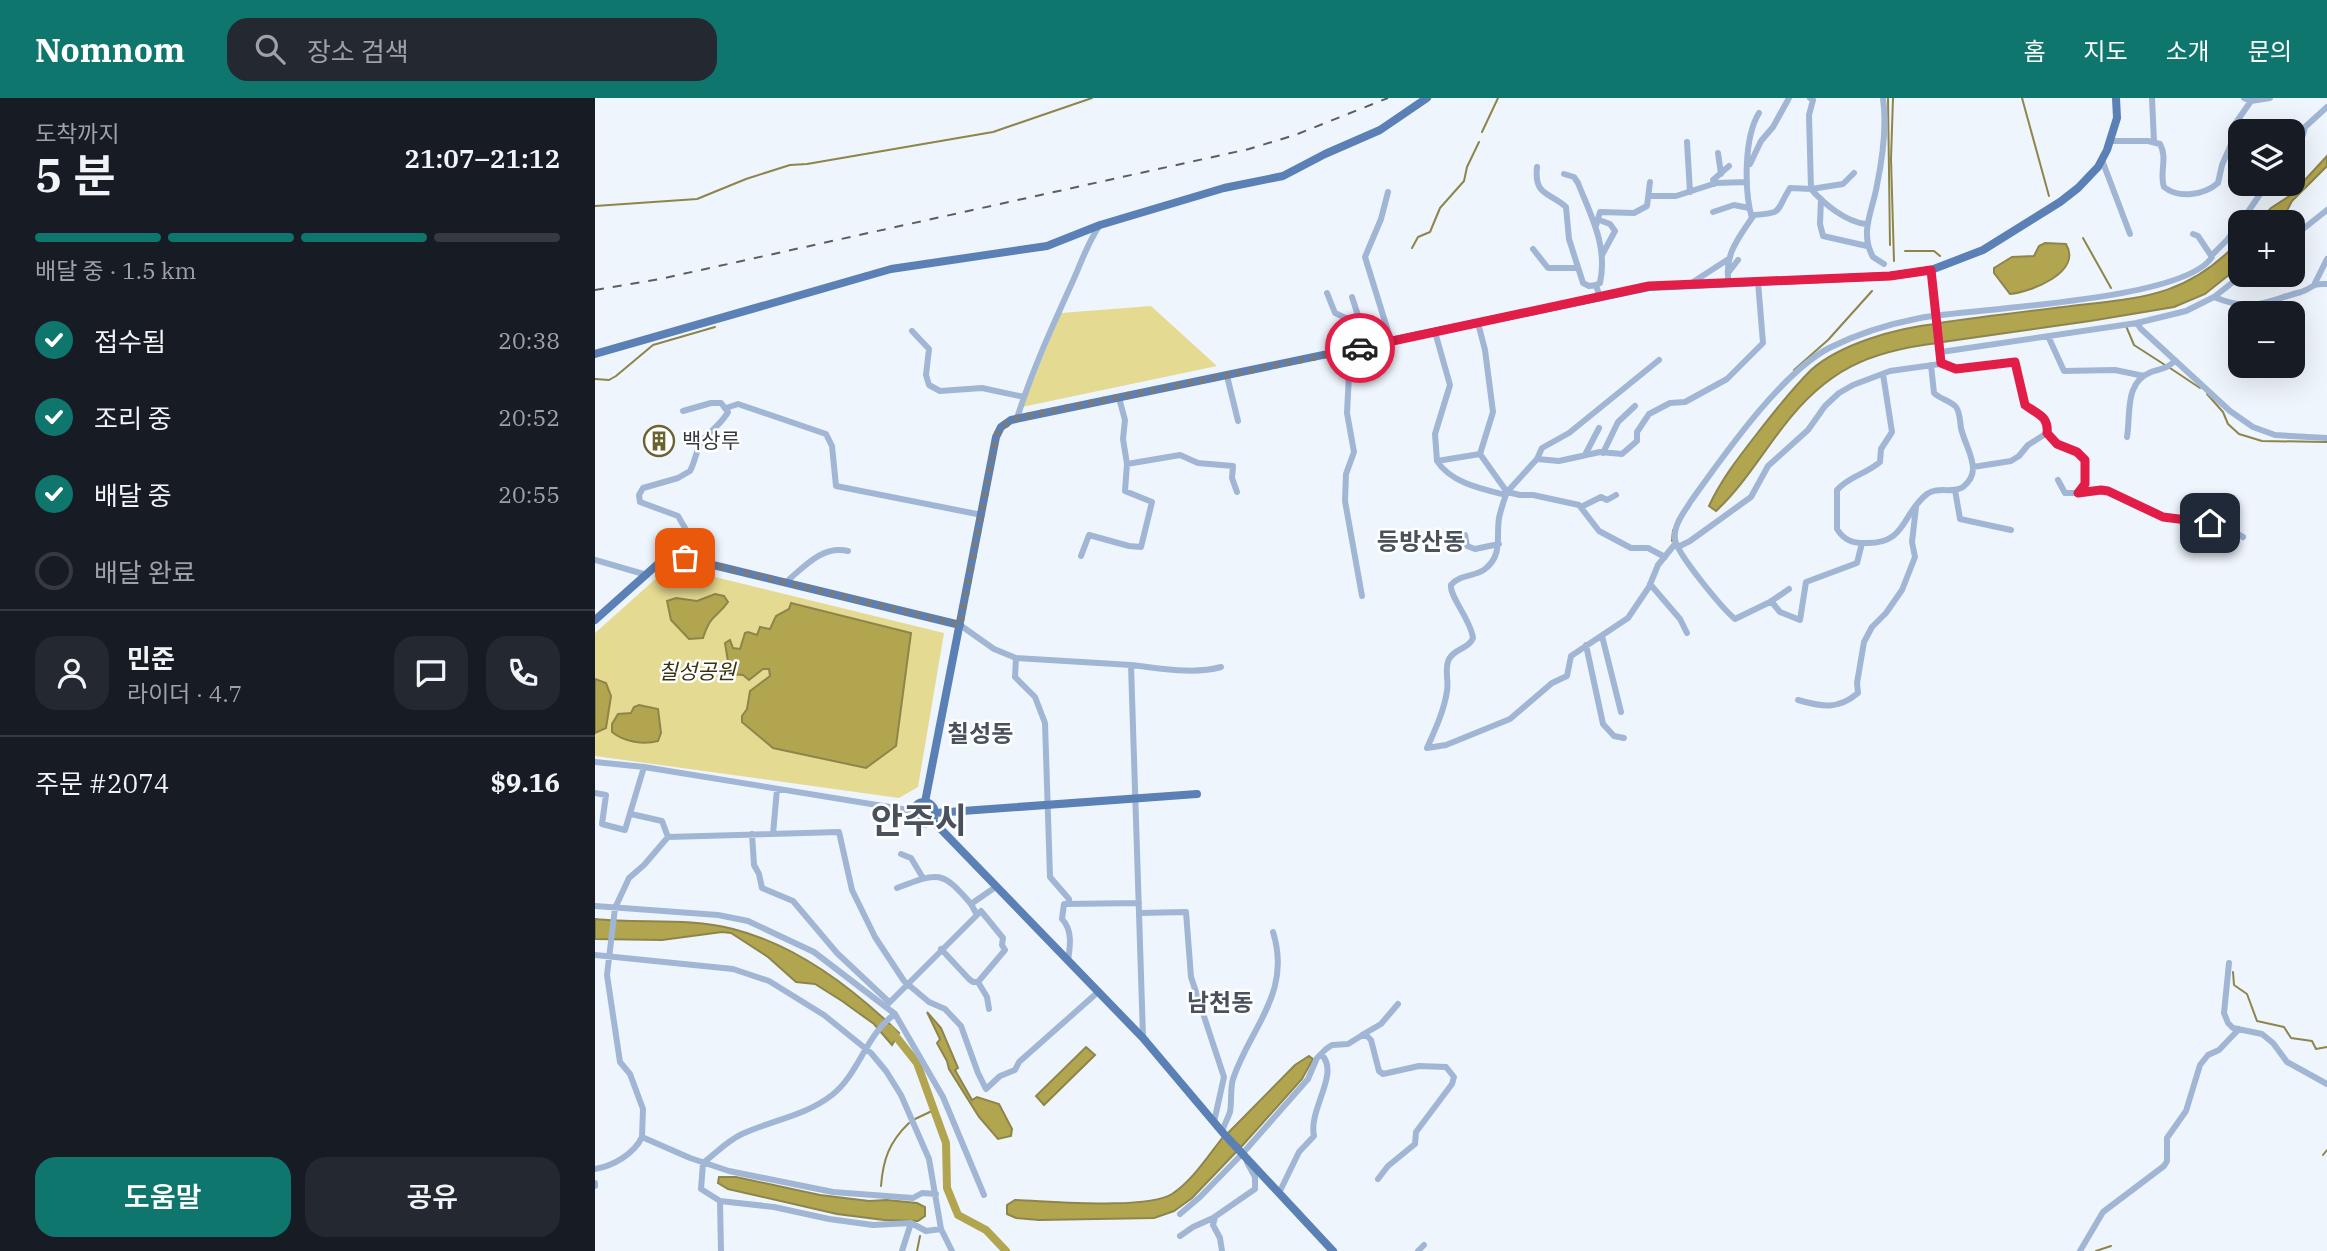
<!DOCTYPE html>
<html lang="ko">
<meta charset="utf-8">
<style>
body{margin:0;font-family:"IBM Plex Serif","Noto Sans KR",serif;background:#242831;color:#f1f3f6;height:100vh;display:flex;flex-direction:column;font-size:26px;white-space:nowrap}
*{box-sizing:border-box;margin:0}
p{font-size:23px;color:#9ea1a6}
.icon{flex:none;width:38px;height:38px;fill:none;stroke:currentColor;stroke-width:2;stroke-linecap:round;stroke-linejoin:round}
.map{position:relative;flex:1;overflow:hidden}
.sheet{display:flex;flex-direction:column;background:#171b24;width:595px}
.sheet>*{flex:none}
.buttons{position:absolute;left:1633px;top:21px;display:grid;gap:14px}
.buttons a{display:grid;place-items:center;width:77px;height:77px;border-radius:14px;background:#171b24;box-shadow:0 7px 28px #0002;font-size:35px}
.pin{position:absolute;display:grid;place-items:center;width:60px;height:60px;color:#fff;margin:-30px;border-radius:14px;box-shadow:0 4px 10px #0006}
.courier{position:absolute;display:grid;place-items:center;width:70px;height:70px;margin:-35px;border:5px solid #e11d48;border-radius:50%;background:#fff;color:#222;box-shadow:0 2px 9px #0007}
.overview em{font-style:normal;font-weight:600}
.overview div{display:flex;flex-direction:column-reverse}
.overview{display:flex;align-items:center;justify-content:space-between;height:119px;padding:0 35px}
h1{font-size:46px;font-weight:600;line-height:52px}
.bar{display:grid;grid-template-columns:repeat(4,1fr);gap:10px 7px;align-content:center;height:84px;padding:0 35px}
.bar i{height:9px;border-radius:5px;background:#363941}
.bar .on{background:#0f766e}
.bar p{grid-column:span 4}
.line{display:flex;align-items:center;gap:18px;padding:0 35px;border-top:2px solid #363941}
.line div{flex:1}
.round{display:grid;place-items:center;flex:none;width:74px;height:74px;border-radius:21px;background:#242831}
ol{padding:0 35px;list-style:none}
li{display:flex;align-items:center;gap:21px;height:77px}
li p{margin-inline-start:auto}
li .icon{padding:7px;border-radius:50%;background:#0f766e;color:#fff;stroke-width:4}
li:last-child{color:#9ea1a6}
li i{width:38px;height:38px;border:4px solid #363941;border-radius:50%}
.primary-button{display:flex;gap:14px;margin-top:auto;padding:14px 35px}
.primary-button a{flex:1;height:80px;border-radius:21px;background:#0f766e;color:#fff;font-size:28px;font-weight:600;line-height:80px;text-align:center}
.primary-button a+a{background:#242831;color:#f1f3f6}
header{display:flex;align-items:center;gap:42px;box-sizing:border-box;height:98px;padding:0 35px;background:#0f766e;color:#fff}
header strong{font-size:33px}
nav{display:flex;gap:38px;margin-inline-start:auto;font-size:24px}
.search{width:490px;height:63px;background:#242831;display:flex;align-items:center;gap:18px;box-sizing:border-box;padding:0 24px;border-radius:21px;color:#9ea1a6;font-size:26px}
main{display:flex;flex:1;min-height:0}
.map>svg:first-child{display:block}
.green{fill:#e5da92}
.water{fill:#b2a54f;stroke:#8d854a;stroke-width:2}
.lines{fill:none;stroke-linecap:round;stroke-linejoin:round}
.stream{stroke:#8d854a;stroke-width:2}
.river{stroke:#b2a54f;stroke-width:8}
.minor{stroke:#a1b6d4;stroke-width:6}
.major{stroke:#5b80b5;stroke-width:8}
.rail{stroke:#5a5e64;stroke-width:2;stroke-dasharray:9 9;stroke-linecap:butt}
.done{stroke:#777b82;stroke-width:7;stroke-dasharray:0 12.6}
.route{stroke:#e11d48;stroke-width:9}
.labels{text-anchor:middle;stroke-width:5;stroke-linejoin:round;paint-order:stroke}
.poi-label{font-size:21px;fill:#36393f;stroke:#fff;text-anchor:start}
.park-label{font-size:21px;font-style:italic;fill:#38330d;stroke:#fff}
.quarter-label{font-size:24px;font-weight:bold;fill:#49515c;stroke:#fff}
.town-label{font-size:35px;font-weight:bold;fill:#49515c;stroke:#fff}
</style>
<header>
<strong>Nomnom</strong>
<div class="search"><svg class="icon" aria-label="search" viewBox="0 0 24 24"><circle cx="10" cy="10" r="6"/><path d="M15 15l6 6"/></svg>장소 검색</div>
<nav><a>홈</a><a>지도</a><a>소개</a><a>문의</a></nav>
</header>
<main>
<section class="sheet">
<div class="overview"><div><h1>5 분</h1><p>도착까지</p></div><em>21:07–21:12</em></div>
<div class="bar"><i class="on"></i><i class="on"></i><i class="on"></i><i></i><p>배달 중 · 1.5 km</p></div>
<ol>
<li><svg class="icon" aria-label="check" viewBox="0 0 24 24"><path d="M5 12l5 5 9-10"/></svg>접수됨<p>20:38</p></li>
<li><svg class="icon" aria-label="check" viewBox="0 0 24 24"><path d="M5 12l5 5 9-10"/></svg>조리 중<p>20:52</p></li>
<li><svg class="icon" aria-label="check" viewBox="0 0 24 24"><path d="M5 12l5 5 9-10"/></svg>배달 중<p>20:55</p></li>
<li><i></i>배달 완료</li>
</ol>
<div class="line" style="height:126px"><a class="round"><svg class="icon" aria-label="person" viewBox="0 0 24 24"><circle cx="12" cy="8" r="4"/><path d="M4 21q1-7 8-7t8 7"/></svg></a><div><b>민준</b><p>라이더 · 4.7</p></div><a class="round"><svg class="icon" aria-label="chat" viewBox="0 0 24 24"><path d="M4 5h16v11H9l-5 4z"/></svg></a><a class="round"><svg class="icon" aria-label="phone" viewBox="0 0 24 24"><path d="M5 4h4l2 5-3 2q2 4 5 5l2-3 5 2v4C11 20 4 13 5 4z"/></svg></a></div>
<div class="line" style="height:91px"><div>주문 #2074</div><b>$9.16</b></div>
<div class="primary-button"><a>도움말</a><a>공유</a></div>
</section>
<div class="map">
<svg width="1732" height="1153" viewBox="0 0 1732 1153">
<rect width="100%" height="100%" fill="#eff5fd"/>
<path class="green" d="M 556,208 L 622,268 L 427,309 L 466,215 Z
M 75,468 L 349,535 L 323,689 L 304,700 L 0,658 L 0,535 Z"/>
<path class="water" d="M 1732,58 L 1732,68 L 1697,103 L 1686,124 L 1662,124 L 1676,110 L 1696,97 Z
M 1645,142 L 1645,168 L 1610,196 L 1579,209 L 1495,223 L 1347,244 L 1344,225 C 1385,219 1427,214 1468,209 C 1542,200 1591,201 1645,142 Z
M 1450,145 L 1471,146 C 1488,174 1436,194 1415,196 L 1399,175 L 1399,170 L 1417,159 L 1439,158 L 1444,148 Z
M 1340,226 L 1343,245 C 1274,253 1231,272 1188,329 C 1166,357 1148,388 1121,413 L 1114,408 C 1126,382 1143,360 1161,337 C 1178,315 1196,292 1216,272 C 1245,246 1302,230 1340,226 Z
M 120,496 L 129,498 L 133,504 C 122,520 116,515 108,540 L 94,541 L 76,522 L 72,503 L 81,500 L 102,503 Z
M 196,505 L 316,535 L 301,648 L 271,670 L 178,650 L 147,624 L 147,618 L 152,611 L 155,593 L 175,578 L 174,571 L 168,571 L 154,582 L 148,577 L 135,576 L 130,545 L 135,542 L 138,550 L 145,551 L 150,535 L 153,534 L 162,537 L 165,529 L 175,531 L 181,518 L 194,511 Z
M 0,581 L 11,585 L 16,598 L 11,630 L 0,635 Z
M 44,607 L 63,611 L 66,635 L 63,643 C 49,647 29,644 17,634 L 17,626 L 23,616 L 36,615 L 39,609 Z
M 0,821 C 45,826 93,819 138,831 C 202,847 258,890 304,935 L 297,947 L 279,926 L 247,903 L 220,886 L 201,884 L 173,859 L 136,835 L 127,834 L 67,842 L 0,841 Z
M 332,914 L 346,930 L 363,970 L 360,972 L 377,1002 L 382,999 L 404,1006 L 417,1031 L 416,1038 L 403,1041 L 384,1019 L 354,971 L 352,963 L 342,945 L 345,941 Z
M 491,949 L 500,957 L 449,1007 L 441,998 Z
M 714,958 L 718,961 L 707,981 L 646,1049 L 632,1036 L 700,967 Z
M 628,1039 L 643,1052 L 597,1100 L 579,1113 L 559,1120 L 444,1122 L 421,1120 L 412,1116 L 412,1107 L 420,1102 C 455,1103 551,1112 577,1096 C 598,1082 613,1058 628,1039 Z
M 124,1079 L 141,1079 L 225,1097 L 274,1103 L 292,1102 L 322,1105 L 330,1109 L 330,1118 L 323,1123 L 289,1122 L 242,1116 L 133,1091 L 123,1085 Z"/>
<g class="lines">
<path class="stream" d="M 1293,0 L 1295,147
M 1298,0 L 1296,61 L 1299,163
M 1427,0 L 1454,98
M 887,34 L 903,0
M 0,108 L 102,101 L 151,81 L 195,67 L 212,66 L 398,34 L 497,0
M 1488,140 L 1516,190
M 817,150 L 823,139 L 835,134 L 845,110 L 869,83 L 872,69 L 884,44
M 1310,153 L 1339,153 L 1345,158
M 1531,228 L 1539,247 L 1570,267
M 1575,270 L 1605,290
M 1199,272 L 1233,242 L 1277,193
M 0,281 L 14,282 L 21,278 L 58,247 L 120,229
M 1612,296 L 1628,314 L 1633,326 L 1644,336 L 1667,343 L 1732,344
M 1077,443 L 1078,432
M 1638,874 L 1639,887 L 1652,896 L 1662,923 L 1689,929 L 1696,940 L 1717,943 L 1721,951 L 1732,949
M 320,1021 L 339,1012
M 1728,1057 L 1732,1052
M 286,1088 C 288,1062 294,1044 314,1025
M 322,1153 L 325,1138
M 1501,1153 L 1516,1148"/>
<path class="river" d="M 295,931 L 322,965 L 351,1045 L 352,1090 L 363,1117 L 391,1132 L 411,1153"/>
<path class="minor" d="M 1215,0 L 1218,2 L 1214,17 L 1216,91 L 1248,86 L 1259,75
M 1288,0 C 1292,29 1288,58 1282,87 C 1278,112 1264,134 1278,159 L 1289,166
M 1557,0 L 1559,44
M 1649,0 L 1656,3 L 1675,0
M 1516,43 L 1553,43 L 1565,46 C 1573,60 1564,75 1569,89 C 1584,101 1609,97 1623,85 L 1627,67 L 1638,42 L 1640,26 L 1656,3
M 1092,44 L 1095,94
M 1698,49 L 1708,37 L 1710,29 L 1732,9
M 1123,55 L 1126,76
M 1507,62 L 1535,136
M 1155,66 L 1166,43 L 1178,29 L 1194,0
M 942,69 C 939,98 954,94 971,109 L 974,141 L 988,185 L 994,188 L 1001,187 L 1005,200
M 969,76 L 979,79 L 983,85 C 996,118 1013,148 1005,185 L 1001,187
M 1119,86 L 1118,82 L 1134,68
M 793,94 L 786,121 L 770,159 L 796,243
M 1055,98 L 1081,98 L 1121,85 L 1152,84
M 1226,101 L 1225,126 L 1228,138 L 1272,148
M 1118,114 L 1139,107 L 1154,110
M 1157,120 C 1149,93 1149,39 1164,15
M 1007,123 L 1015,126 L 1020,133 L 1007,157
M 1646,124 L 1672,86
M 1001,128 L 1005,114 L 1039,115 L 1052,108 L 1055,84
M 1698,139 L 1732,112
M 938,151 L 953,170 L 983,170
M 1617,157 L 1632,142 L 1645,125
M 1133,175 L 1143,162
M 1134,185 C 1128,158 1144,139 1159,117 C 1189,115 1180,114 1195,90 L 1216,91 C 1229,106 1251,124 1271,126
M 1720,185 L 1732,161
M 1095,186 L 1132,162
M 732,195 L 740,215 L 766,227
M 757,199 L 773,248
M 1619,199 C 1658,215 1668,204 1706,194 C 1719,190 1715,185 1732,186
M 883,225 L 890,252 L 898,314 L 885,356
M 1542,225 L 1546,231 L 1635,313 L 1658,329 L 1680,337 L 1732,340
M 317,233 L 334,251 L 331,277 L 334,287 L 345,293 L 387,290 L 429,299
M 840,234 L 855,287 L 840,336 L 842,363 C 856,385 887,391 911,397
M 1453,238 L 1469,273 L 1520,272 L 1549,278
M 750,253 L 754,276 L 752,315 L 759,354 L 751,376 L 750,403 L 767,498
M 1346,254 L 1542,225 L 1591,213 L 1619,199 L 1647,177
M 1064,262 L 974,335 L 947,350 L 942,361 L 912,394 L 925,397 L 938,397 L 984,407 L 1004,433 L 1036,450 L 1053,450 L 1070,459
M 1346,265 L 1361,271 L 1420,264 L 1430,307 C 1442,316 1454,318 1452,335 L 1462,346 L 1482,354 L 1490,362 L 1490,386 L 1483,395 L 1470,395 L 1463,382
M 1288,276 L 1297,334 L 1286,351 L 1285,364 C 1271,376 1253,379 1242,392 L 1242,431 C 1249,442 1257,445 1269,445 C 1312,447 1306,416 1332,396 C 1343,388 1358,396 1368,389 C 1374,384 1378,378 1378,371 C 1378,357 1369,344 1366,330 C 1365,324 1365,314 1361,309 C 1356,303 1345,301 1339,295 L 1336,267
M 632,278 L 643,323
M 131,310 L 143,306 L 231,336 L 237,348 L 241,388 L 387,417
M 422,320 C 437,273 457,229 477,185 C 486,166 492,145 505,127
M 1532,339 C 1536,315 1529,285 1556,274 C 1567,270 1573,271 1580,262
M 1008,355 L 1023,324 L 1040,308
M 990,357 L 1004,330
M 942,361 L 964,363 L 1005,354 L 1027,356 L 1042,343 L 1042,334 L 1054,316 L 1075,305 L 1090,304 L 1132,281 L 1168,245 L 1163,184
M 842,363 L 885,356
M 532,366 L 585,357 L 603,365 L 638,368 L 637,380 L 642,394
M 1378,369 L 1416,363 L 1424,358 L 1433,347 L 1452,335
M 1360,392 L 1365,421 L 1416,432
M 1485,395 L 1506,392 L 1513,393 L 1568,419 L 1624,426 L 1648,439
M 986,409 L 1006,399 L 1012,402 L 1021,397
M 870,437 L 872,448 L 880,451 L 904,446
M 1083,449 L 1095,443 L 1156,399 L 1173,368 L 1213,332 L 1230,308 L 1244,295 L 1258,287 L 1295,273 L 1345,266 L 1347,259 L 1336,172
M 87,450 L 90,430 L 83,418 L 45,404 L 44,397 L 48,390 L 83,380 L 95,373 C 100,364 101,353 106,345 C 114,333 126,327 133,314 L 126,305 L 116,305 L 88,313
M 486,458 L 494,437 L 534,448 L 546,449 L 557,404 L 530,393 L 532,366 L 528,341 L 530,322 L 524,300
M 0,462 L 52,477
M 191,484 C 209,469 227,447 253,453
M 1055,486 L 1085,521 L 1092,535
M 1194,491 L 1175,504 L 1140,521 C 1128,511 1081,455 1080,441 C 1078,428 1089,414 1096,403 C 1129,357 1185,276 1234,250 C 1262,236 1294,226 1325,220 C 1382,210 1589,203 1617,159 L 1603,138 L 1598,136
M 1176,503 L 1185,514 L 1205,522 L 1211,484 L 1262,465 L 1267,445
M 365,527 L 399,551 L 421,560
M 1007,538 L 1026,614
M 991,547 L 1008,626 L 1019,638 L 1029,640
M 536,567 C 564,570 598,577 626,569
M 1203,602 C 1227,609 1243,612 1263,595 L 1262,585 L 1269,544 L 1277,529 L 1291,515 L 1307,492 L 1320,459 L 1317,444 L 1321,409
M 832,650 C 840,632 849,613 852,593 C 854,582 849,571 854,561 C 860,550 874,551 878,540 C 876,522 854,498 856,487 C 865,476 880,479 890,471 C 908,457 901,439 904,420 C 906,411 909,402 912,394 L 885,356
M 832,650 L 851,647 L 915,621 L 957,585 L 972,578 L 976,558 L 1033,520 L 1054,489 L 1063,467 L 1080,446
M 0,664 L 49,669 L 319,713
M 0,695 L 11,697 L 7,726 L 30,732 L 49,669
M 36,716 L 67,723 L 73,739 L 244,734 L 257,792 L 280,839 L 309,883 L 334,904 L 350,911 L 366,928 L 383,975 L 391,991 L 405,978 L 420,972 L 424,964 L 503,894
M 157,736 L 159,767 L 164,776 L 167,790 L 198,803 L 242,855 L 293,903
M 178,736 L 182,691
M 73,739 L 49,767 L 34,780 L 20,810 L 12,877 L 25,964 L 35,976 L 48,1011 L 47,1039 L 95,1060 L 134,1073 L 238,1094 L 318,1100 L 327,1095 L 341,1096
M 306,756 L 316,760 L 328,780
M 302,790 C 343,774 347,772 376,806
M 474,806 L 474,801 L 455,779 L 450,625 L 440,599 L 420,579 L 421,560 L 536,567 L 548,939
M 0,808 L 123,817 L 153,823 L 219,854 L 300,916 L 348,999 L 389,1097
M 544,815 L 591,814 L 596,879 L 629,979 L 619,1024
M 382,817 L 386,813 L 408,840 L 407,847 L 410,852 L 383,884
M 346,851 L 374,881 L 378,884 L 383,884 L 392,899 L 394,911
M 0,857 L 138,871 L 174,883 L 229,917 L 276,955 L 291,973 L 306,997 L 334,1061 L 346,1131 L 357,1153
M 473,863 C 475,849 478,832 467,821 L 469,806 L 544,805
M 1634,865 L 1629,915 L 1633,925 L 1638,930 L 1667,936 L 1678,945 L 1692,964 L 1732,986
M 292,907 L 382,817 L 376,806 L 402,788
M 767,937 L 786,926 L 803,906
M 627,1034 C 629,1027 633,1020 635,1014 C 637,1003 635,991 638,981 C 656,928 697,895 678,834
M 0,1071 C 18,1068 39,1056 47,1039
M 0,1085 L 0,1088
M 684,1095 L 704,1054 L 719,1038 C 713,1011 746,975 726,956
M 125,1103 L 179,1109 L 234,1121 L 278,1127 L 316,1125 L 331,1133 L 346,1131
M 585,1116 L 605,1099 L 648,1055 L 713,981 L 722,960 L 731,951 L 737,947 L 753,946 L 766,938 L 772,938 L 776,942 L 784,973 L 788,976 L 824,968 L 851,969 L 859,979 L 857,986 L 821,1034 L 820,1046 L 793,1068 L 783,1081
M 620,1119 L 618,1127 L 625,1140 L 627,1153
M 585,1138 L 598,1129 L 618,1120 L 660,1091 L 660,1079 L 652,1064
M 126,1153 L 125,1103 L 106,1091 L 108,1065 C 121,1055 132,1043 147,1036 C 177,1022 210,1018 237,997 C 264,976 271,936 300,916
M 307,1153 L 316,1125
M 823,1153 L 829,1147
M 1485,1153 L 1508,1114 L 1569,1068 L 1572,1063 L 1572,1040 L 1591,1013 L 1605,967 L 1613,957 L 1624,952 L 1644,931"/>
<path class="major" d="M 0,256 L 296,171 L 452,148 L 505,127 L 629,90 L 688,78 L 730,56 L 785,32 L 832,0
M 0,522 L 64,465 L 85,459 L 365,527
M 330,704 L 401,339 L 406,329 L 416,322 L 1054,189 L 1295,178 L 1336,172 L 1388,152 L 1465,104 L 1483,90 L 1503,69 L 1512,52 L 1522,20 L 1521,0
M318 715a11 11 0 1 1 22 0a11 11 0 1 1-22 0Z
M 340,715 L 602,696
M 337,722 L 548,940 L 629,1036 L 738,1153"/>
<path class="rail" d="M 0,192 L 65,181 L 654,51 L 700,37 L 793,0"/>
</g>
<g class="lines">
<path class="done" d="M 90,460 L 365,527 L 401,339 L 406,329 L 422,320 L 765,250"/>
<path class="route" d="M 765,250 L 1054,188 L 1295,178 L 1336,172 L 1346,265 L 1361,271 L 1420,264 L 1430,307 C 1442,316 1454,318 1452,335 L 1462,346 L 1482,354 L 1490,362 L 1490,386 L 1483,395 L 1506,392 L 1513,393 L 1568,419 L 1615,425"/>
</g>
<defs>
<g id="building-ring" transform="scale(1.575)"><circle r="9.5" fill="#fff" stroke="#6a622f" stroke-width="1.5"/><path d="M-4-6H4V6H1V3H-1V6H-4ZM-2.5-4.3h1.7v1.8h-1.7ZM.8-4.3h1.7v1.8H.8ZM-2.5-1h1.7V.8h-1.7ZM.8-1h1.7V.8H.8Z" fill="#6a622f"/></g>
</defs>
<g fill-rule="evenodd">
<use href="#building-ring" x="64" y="343"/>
</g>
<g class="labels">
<g class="poi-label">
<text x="87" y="350">백상루</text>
</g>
<g class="park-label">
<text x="102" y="581">칠성공원</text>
</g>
<g class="quarter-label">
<text x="826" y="452">등방산동</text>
<text x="385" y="644">칠성동</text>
<text x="625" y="913">남천동</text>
</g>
<g class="town-label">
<text x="324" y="735">안주시</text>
</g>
</g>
</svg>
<div class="buttons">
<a><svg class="icon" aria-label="layers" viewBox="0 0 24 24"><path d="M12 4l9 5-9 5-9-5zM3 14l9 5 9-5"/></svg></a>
<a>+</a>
<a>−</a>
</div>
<div class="pin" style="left:90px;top:460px;background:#ea580c"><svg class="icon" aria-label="bag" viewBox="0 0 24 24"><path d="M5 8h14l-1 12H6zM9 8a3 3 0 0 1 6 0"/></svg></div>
<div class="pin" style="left:1615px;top:425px;background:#1f2937"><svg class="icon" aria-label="home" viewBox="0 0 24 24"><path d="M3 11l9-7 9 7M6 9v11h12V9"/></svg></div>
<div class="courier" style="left:765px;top:250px"><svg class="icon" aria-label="car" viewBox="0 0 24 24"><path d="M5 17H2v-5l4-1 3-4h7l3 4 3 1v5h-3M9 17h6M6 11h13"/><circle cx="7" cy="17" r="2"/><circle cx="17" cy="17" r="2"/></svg></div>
</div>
</main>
